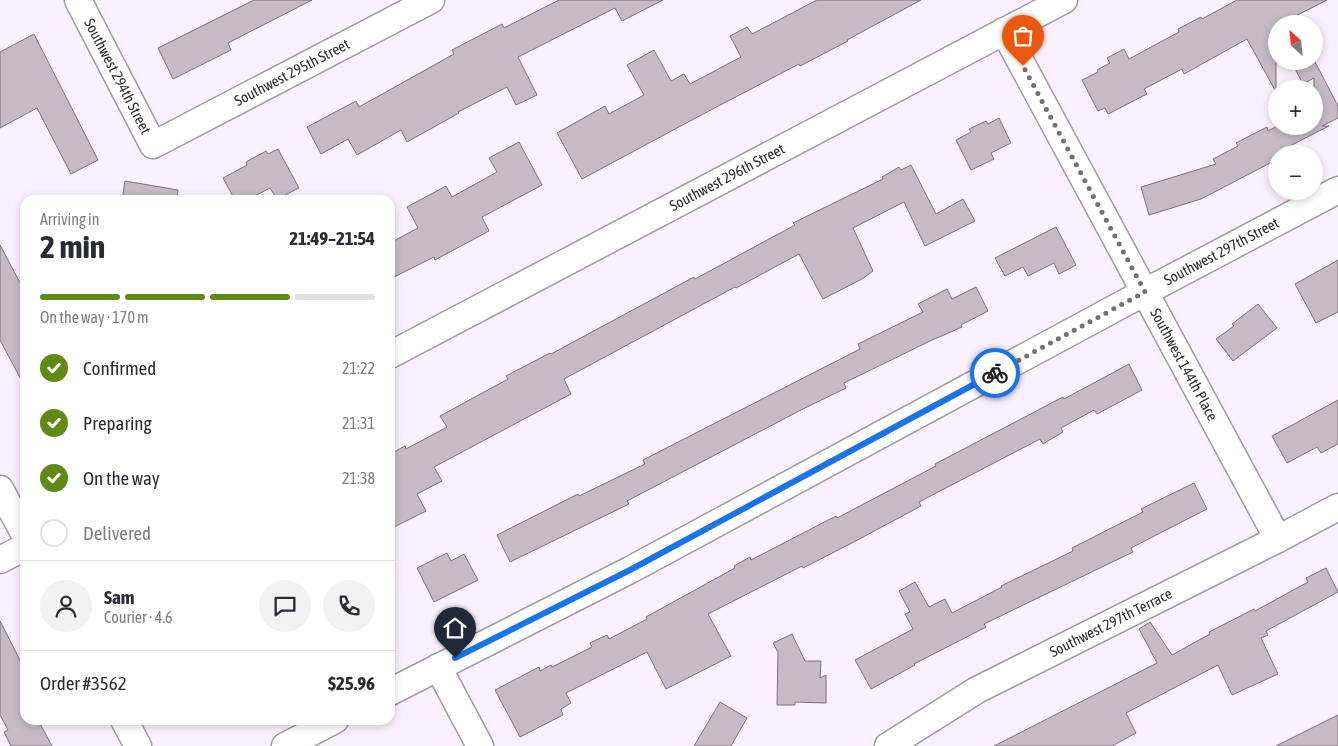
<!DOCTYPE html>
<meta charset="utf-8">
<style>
body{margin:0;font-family:"Asap Condensed",sans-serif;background:#f2f2f3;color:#2b2b33;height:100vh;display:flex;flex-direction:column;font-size:19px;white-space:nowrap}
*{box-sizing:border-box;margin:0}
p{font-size:16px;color:#7c7c81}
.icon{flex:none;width:28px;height:28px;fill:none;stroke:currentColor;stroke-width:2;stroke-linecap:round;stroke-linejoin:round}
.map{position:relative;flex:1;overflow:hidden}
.drawer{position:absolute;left:20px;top:195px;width:375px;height:530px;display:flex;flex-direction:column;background:#fff;border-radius:15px;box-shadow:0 2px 8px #0003}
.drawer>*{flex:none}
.needle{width:32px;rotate:333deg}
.fabs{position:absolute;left:1268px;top:15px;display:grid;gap:10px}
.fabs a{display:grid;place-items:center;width:55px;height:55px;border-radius:50%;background:#fff;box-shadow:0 2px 8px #0003;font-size:25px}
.pin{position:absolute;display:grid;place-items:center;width:42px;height:42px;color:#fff;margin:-51px -21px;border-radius:50% 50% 50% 0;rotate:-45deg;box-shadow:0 0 5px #0007}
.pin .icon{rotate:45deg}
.courier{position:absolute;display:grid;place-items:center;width:50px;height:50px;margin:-25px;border:4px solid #1a73e8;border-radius:50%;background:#fff;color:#222;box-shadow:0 1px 6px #0007}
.head em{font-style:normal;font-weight:700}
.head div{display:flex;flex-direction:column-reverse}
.head{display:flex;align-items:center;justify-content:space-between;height:85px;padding:0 20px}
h1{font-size:32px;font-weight:700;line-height:38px}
.bar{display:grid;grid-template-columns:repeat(4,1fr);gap:8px 5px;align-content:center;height:60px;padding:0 20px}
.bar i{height:6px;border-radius:4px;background:#e1e1e2}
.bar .active{background:#618915}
.bar p{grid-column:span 4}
.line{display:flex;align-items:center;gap:12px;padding:0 20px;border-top:1px solid #e1e1e2}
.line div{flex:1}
.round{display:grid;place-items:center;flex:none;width:52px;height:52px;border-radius:26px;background:#f2f2f3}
ol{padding:0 20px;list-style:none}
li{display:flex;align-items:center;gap:15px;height:55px}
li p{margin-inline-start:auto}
li .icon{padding:5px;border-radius:50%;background:#618915;color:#fff;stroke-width:4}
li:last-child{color:#7c7c81}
li i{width:28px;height:28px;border:2px solid #e1e1e2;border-radius:50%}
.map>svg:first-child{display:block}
.building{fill:#c5bac6;stroke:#7b717c}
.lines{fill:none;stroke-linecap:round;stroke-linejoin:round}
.minor-casing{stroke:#a298a4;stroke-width:29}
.minor{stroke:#fff;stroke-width:26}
.done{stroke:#766f77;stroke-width:5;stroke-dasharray:0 9}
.route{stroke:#1a73e8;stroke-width:6}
.labels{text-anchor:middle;stroke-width:4;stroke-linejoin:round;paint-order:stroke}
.street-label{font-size:15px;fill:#2e2a2f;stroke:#fff}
</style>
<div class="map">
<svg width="1338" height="746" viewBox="0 0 1338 746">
<rect width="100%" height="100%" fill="#fbf0fd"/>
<path class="building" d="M 254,0 L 312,0 L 228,43 L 231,50 L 173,79 L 158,48 Z
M 559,0 L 663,0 L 622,21 L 615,8 L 518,57 L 537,95 L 516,105 L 507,87 L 458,112 L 459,113 L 407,142 L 401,130 L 357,155 L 348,139 L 321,154 L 307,127 L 356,101 L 359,107 L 454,54 L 452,50 L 502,24 L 504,28 Z
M 817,0 L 921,0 L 847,40 L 848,41 L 800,66 L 799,64 L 705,113 L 582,179 L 557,133 L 605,106 L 609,114 L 644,95 L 627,65 L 654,50 L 671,81 L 684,74 L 690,84 L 741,57 L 730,36 L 747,27 L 752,34 Z
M 1237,0 L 1327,0 L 1280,24 L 1276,24 L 1276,92 L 1247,39 L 1184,74 L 1182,69 L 1144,89 L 1147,94 L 1108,114 L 1105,108 L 1098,111 L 1082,80 L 1098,72 L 1097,70 L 1110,63 L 1107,58 L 1124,49 L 1129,59 L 1179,32 L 1178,29 L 1201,17 L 1202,19 Z
M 34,34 L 98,160 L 71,174 L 37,108 L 0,128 L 0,52 Z
M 1314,60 L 1338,106 L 1338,118 L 1322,126 L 1329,126 L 1282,150 L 1284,154 L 1276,154 L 1276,160 L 1201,199 L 1149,215 L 1141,187 L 1216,164 L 1213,159 L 1238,146 L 1236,143 L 1267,127 L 1268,131 L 1277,126 L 1314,126 L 1314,78 L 1303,84 L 1291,61 Z
M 999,118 L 1011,143 L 991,153 L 994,159 L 971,170 L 956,140 L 971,132 L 969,129 L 986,121 L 988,124 Z
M 519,142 L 542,185 L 482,217 L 489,231 L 435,260 L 434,257 L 390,279 L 390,243 L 418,228 L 407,207 L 446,186 L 452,197 L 497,172 L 489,158 Z
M 278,149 L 299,188 L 277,199 L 270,188 L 247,200 L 235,200 L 223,178 L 247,165 L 246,162 L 266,151 L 268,154 Z
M 911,165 L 936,214 L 963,199 L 975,221 L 925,246 L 904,202 L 853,228 L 873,271 L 862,279 L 823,299 L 799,254 L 736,288 L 735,287 L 564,379 L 571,394 L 434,467 L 442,481 L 417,494 L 426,511 L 390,529 L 390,454 L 405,446 L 406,449 L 447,427 L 440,416 L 508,379 L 506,376 L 550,353 L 551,354 L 694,277 L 695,279 L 795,225 L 793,223 L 883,179 L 882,177 L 899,167 L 901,170 Z
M 125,181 L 178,190 L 177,200 L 122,200 Z
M 1056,227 L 1076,265 L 1059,274 L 1054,263 L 1028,276 L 1023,267 L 1005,276 L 995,258 Z
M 0,245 L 25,292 L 25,387 L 0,340 Z
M 1338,260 L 1338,312 L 1316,323 L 1295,284 Z
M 976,287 L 988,311 L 961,325 L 962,327 L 930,341 L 844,383 L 846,388 L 801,410 L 627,501 L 629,504 L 510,562 L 497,535 L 578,494 L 579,496 L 645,464 L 643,460 L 860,349 L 858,344 L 923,312 L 918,304 L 947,289 L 952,299 Z
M 1258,304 L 1277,328 L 1233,361 L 1216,339 L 1234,326 L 1232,324 Z
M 1129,364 L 1142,390 L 1097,414 L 1094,410 L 1061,428 L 1063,432 L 1043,444 L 1040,439 L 919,502 L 921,506 L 850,544 L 803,568 L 802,566 L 708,614 L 731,656 L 666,689 L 647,652 L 566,693 L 571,703 L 561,709 L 563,715 L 520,737 L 495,690 L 539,667 L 540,671 L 551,665 L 552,667 L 592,647 L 590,643 L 607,635 L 609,639 L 647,619 L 646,617 L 735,568 L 734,566 L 750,557 L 751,560 L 836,516 L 837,518 L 936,466 L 935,464 L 1063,397 L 1064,399 Z
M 1338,400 L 1338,444 L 1321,453 L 1317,447 L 1287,463 L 1272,436 Z
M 1194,483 L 1207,509 L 1131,548 L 1133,552 L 984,624 L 986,627 L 914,664 L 915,665 L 871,689 L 855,660 L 913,629 L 905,614 L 910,612 L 899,591 L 915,582 L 929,607 L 945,599 L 952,613 L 1002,587 L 1001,586 L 1073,551 L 1072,548 L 1143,512 L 1141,509 Z
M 447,553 L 451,561 L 464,554 L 478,580 L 434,602 L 417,568 Z
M 1326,568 L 1338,592 L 1266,631 L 1268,635 L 1261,638 L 1278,674 L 1232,695 L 1218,665 L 1126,713 L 1136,733 L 1112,746 L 994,746 L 1157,663 L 1139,629 L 1150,622 L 1172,655 L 1210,634 L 1209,632 L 1254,609 L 1255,611 L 1308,582 L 1306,578 Z
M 0,621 L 25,670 L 25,720 L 38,720 L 52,746 L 11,746 L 4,732 L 8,730 L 0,715 Z
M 792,634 L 805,661 L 821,661 L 820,678 L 826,675 L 826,703 L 795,702 L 795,705 L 777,705 L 778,652 L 773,643 Z
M 720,702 L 747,718 L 731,746 L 694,746 Z
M 1338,715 L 1338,746 L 1276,746 Z"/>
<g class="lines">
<g class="minor-casing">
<g id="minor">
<path id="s1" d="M 78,0 L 153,145 L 431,0"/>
<path id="s2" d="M 1004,31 L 1278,539"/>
<path id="s3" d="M 390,355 L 1064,0"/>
<path d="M 0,489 L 25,535"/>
<path d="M 0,560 L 25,547"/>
<path d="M 438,667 L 480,746"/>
<path id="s4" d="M 390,692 L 630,570 L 1145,292 L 1338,190"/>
<path d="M 124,720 L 138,746"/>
<path d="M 285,746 L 335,720"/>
<path id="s5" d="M 888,746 L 977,690 L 1278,539 L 1338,507"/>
</g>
</g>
<use href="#minor" class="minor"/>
</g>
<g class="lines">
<path class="done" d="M 995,373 L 1145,292 L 1023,66"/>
<path class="route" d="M 455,658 L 630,570 L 995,373"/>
</g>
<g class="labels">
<g class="street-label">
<text dy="5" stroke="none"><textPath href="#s1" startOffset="320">Southwest 295th Street</textPath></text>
<text dy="5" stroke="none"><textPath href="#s1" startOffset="86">Southwest 294th Street</textPath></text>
<text dy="5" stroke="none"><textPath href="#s3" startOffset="381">Southwest 296th Street</textPath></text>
<text dy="5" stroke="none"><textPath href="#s4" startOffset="941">Southwest 297th Street</textPath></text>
<text dy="5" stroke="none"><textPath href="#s2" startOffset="379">Southwest 144th Place</textPath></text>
<text dy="5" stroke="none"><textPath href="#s5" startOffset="255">Southwest 297th Terrace</textPath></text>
</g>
</g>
</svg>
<div class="fabs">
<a><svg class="needle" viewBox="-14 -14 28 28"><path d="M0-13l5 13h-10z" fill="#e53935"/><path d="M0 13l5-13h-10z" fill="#7c7c81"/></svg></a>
<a>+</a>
<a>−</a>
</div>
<div class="pin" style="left:1023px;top:66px;background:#ea580c"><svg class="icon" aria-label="bag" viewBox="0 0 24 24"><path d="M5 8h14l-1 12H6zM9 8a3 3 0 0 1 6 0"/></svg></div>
<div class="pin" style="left:455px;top:658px;background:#1f2937"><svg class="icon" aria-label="home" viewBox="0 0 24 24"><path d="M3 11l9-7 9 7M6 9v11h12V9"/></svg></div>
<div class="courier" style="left:995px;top:373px"><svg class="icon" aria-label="bike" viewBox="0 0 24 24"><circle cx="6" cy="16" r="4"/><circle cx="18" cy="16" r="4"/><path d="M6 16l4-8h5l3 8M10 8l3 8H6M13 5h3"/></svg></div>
<section class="drawer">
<div class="head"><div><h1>2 min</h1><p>Arriving in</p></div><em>21:49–21:54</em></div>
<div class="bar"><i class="active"></i><i class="active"></i><i class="active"></i><i></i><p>On the way · 170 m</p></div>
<ol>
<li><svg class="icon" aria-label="check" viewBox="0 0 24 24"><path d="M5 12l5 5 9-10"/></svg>Confirmed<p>21:22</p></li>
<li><svg class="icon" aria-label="check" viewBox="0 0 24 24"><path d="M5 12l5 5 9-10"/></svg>Preparing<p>21:31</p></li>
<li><svg class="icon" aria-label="check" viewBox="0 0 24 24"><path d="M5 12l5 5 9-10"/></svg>On the way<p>21:38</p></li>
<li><i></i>Delivered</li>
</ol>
<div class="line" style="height:90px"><a class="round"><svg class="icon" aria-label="person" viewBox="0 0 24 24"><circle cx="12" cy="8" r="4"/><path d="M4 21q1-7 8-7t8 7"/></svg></a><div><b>Sam</b><p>Courier · 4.6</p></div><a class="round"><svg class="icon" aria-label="chat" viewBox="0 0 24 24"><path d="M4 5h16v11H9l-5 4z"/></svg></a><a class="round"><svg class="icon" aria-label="phone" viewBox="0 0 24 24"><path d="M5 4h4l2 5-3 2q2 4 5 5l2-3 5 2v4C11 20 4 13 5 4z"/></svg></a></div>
<div class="line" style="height:65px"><div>Order #3562</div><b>$25.96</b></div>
</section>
</div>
